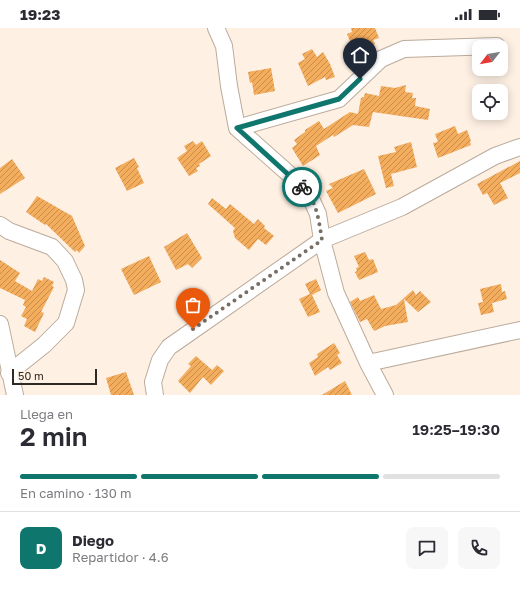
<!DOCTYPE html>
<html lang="es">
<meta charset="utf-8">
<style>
body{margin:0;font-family:"Golos Text",sans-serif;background:#f7f7f7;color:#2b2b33;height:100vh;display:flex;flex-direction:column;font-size:15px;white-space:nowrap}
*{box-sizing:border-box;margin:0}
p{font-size:13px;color:#7c7c81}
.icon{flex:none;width:22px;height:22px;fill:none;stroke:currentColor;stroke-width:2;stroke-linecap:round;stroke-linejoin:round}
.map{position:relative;height:367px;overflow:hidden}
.drawer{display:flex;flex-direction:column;background:#fff;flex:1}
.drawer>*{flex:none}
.needle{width:26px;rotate:239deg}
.buttons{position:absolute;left:472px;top:12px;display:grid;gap:8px}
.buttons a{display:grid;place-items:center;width:36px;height:36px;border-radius:8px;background:#fff;box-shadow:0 2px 10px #0003;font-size:20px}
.scale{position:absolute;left:12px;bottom:10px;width:85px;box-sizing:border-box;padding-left:4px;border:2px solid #2f2923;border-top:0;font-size:11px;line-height:14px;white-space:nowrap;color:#2f2923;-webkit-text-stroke:3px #fef0e3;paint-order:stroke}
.pin{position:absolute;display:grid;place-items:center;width:34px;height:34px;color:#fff;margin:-41px -17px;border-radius:50% 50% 50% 0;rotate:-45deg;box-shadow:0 0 4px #0007}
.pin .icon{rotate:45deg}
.courier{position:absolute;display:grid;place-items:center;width:40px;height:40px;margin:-20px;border:3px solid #0f766e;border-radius:50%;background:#fff;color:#222;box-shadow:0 1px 5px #0007}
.overview em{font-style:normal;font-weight:600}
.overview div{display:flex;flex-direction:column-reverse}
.overview{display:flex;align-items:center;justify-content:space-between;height:68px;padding:0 20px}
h1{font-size:26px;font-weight:600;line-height:30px}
.bar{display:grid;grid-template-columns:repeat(4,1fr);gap:6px 4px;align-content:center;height:48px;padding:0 20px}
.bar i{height:5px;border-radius:3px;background:#e1e1e2}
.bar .active{background:#0f766e}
.bar p{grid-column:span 4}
.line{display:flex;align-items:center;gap:10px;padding:0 20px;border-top:1px solid #e1e1e2}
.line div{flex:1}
.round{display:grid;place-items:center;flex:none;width:42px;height:42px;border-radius:8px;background:#f7f7f7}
.status{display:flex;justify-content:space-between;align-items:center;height:28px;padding:0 20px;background:#fff;direction:ltr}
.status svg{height:11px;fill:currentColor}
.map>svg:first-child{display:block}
.building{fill:url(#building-hatch)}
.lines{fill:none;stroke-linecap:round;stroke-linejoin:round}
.minor-casing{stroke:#bbab9c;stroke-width:18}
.minor{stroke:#fff;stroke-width:16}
.done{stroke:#776f66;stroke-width:4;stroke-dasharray:0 7.2}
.route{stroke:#0f766e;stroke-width:5}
</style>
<div class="status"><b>19:23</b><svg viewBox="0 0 49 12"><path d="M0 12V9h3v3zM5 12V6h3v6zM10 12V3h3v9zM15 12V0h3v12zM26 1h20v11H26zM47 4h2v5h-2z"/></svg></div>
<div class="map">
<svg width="520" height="367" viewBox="0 0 520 367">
<defs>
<pattern id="building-hatch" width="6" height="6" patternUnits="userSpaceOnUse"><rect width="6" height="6" fill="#f4ac5d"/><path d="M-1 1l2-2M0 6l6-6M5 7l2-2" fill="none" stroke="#c68c4c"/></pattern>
</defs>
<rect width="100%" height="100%" fill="#fef0e3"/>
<path class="building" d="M 351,0 L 375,0 L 379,10 L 373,12 L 375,16 L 360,23 L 358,18 L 353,20 L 347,6 L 352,4 Z
M 312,21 L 317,29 L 323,24 L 330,36 L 335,49 L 326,52 L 325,49 L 308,58 L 298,35 L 305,31 L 302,26 Z
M 271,40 L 275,63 L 254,67 L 252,54 L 250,55 L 248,44 Z
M 406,57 L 405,64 L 413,65 L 412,70 L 416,70 L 415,78 L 430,81 L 428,92 L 373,84 L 369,99 L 353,97 L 334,109 L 333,107 L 316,118 L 320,127 L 303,138 L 292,120 L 297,116 L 294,112 L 305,104 L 305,102 L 319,93 L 324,101 L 350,84 L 358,86 L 361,70 L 364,69 L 365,65 L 379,68 L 381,58 L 395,60 Z
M 455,98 L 458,106 L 467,102 L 471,113 L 470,114 L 471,117 L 438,130 L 433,115 L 438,114 L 435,106 Z
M 193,113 L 196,117 L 202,113 L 211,128 L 199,136 L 200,138 L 196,140 L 198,143 L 189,148 L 177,130 L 187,123 L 184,118 Z
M 411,114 L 417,139 L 391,146 L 394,158 L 386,160 L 378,128 L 396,124 L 394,119 Z
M 134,130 L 139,139 L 137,140 L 144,155 L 127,163 L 115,140 Z
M 12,131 L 25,150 L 0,166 L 0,140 Z
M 520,133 L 520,145 L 500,155 L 508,170 L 494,177 L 487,165 L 483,167 L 477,156 Z
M 364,141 L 376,166 L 338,185 L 326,163 L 333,160 L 329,156 Z
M 37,168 L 72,188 L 85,218 L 79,225 L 77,222 L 75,224 L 46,196 L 45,197 L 26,184 Z
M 212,170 L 226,181 L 230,176 L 254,196 L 258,191 L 265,198 L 264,200 L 274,208 L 266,217 L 258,211 L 249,222 L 235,210 L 233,203 L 235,200 L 208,176 Z
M 187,205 L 202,230 L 192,240 L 188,236 L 176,242 L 164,219 Z
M 365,224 L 369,232 L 373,231 L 378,244 L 359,252 L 355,244 L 357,243 L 356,240 L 359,239 L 354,228 Z
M 149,228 L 161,254 L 134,267 L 121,241 Z
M 0,232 L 20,245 L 15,253 L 32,263 L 38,251 L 42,253 L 44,249 L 54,254 L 52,258 L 54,259 L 41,284 L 44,285 L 35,304 L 24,298 L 27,291 L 21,288 L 26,279 L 23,277 L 25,272 L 0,260 Z
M 316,251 L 321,262 L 312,267 L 320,284 L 308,289 L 299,271 L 310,266 L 305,256 Z
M 501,256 L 502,264 L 505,263 L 507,271 L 492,275 L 494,284 L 481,287 L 478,275 L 483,274 L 480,261 Z
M 413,262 L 416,267 L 420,263 L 431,274 L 418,284 L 404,271 L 408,294 L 385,298 L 374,303 L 367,291 L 360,294 L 350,274 L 358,269 L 360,273 L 374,267 L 381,281 L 396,277 Z
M 334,315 L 340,325 L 337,327 L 342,335 L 330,342 L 328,339 L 315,348 L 309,335 L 318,329 L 317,326 Z
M 196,328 L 212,342 L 217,337 L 224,343 L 211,357 L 203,349 L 190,365 L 178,353 L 191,338 L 188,336 Z
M 126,344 L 134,367 L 111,367 L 106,350 Z
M 345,353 L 352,367 L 322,367 Z"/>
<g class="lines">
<g class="minor-casing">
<path id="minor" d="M 216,0 L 224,18 L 229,58 L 237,100 L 307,162 L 318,186 L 322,212 L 336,265 L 368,335 L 385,367
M 237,100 L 339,71 L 381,31 L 404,21 L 497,18
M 0,197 L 9,203 L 52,219 L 65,233 L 74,252 L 76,262 L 66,295 L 44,317 L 9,345
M 0,296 L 15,367
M 368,335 L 520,302
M 155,367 L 153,354 L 160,332 L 169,319 L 322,212 L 402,179 L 495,128 L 520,119"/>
</g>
<use href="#minor" class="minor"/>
</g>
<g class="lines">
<path class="done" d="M 193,301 L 322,212 C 319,194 317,172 302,159"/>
<path class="route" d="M 302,159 L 237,100 L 339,71 L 360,51"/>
</g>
</svg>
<div class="buttons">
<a><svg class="needle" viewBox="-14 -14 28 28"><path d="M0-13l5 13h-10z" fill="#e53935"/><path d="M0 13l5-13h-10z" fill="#7c7c81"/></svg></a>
<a><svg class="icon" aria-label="locate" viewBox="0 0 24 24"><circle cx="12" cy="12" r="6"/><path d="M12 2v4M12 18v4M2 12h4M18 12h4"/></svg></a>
</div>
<div class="scale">50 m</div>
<div class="pin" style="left:193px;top:301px;background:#ea580c"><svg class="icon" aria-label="bag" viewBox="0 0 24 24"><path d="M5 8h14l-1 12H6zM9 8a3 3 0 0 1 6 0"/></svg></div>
<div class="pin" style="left:360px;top:51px;background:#1f2937"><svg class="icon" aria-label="home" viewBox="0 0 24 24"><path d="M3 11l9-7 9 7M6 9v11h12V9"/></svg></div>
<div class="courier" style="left:302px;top:159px"><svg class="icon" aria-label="bike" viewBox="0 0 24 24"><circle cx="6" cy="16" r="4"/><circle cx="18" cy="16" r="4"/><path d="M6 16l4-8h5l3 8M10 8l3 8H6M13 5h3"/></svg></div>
</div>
<section class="drawer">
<div class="overview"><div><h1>2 min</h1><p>Llega en</p></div><em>19:25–19:30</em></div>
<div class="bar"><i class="active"></i><i class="active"></i><i class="active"></i><i></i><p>En camino · 130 m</p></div>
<div class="line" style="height:72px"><b class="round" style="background:#0f766e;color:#fff">D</b><div><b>Diego</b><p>Repartidor · 4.6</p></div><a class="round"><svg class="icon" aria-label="chat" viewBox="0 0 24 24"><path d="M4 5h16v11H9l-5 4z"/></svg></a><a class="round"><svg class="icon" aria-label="phone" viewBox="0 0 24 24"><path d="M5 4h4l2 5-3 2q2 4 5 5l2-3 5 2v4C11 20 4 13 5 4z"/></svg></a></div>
</section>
